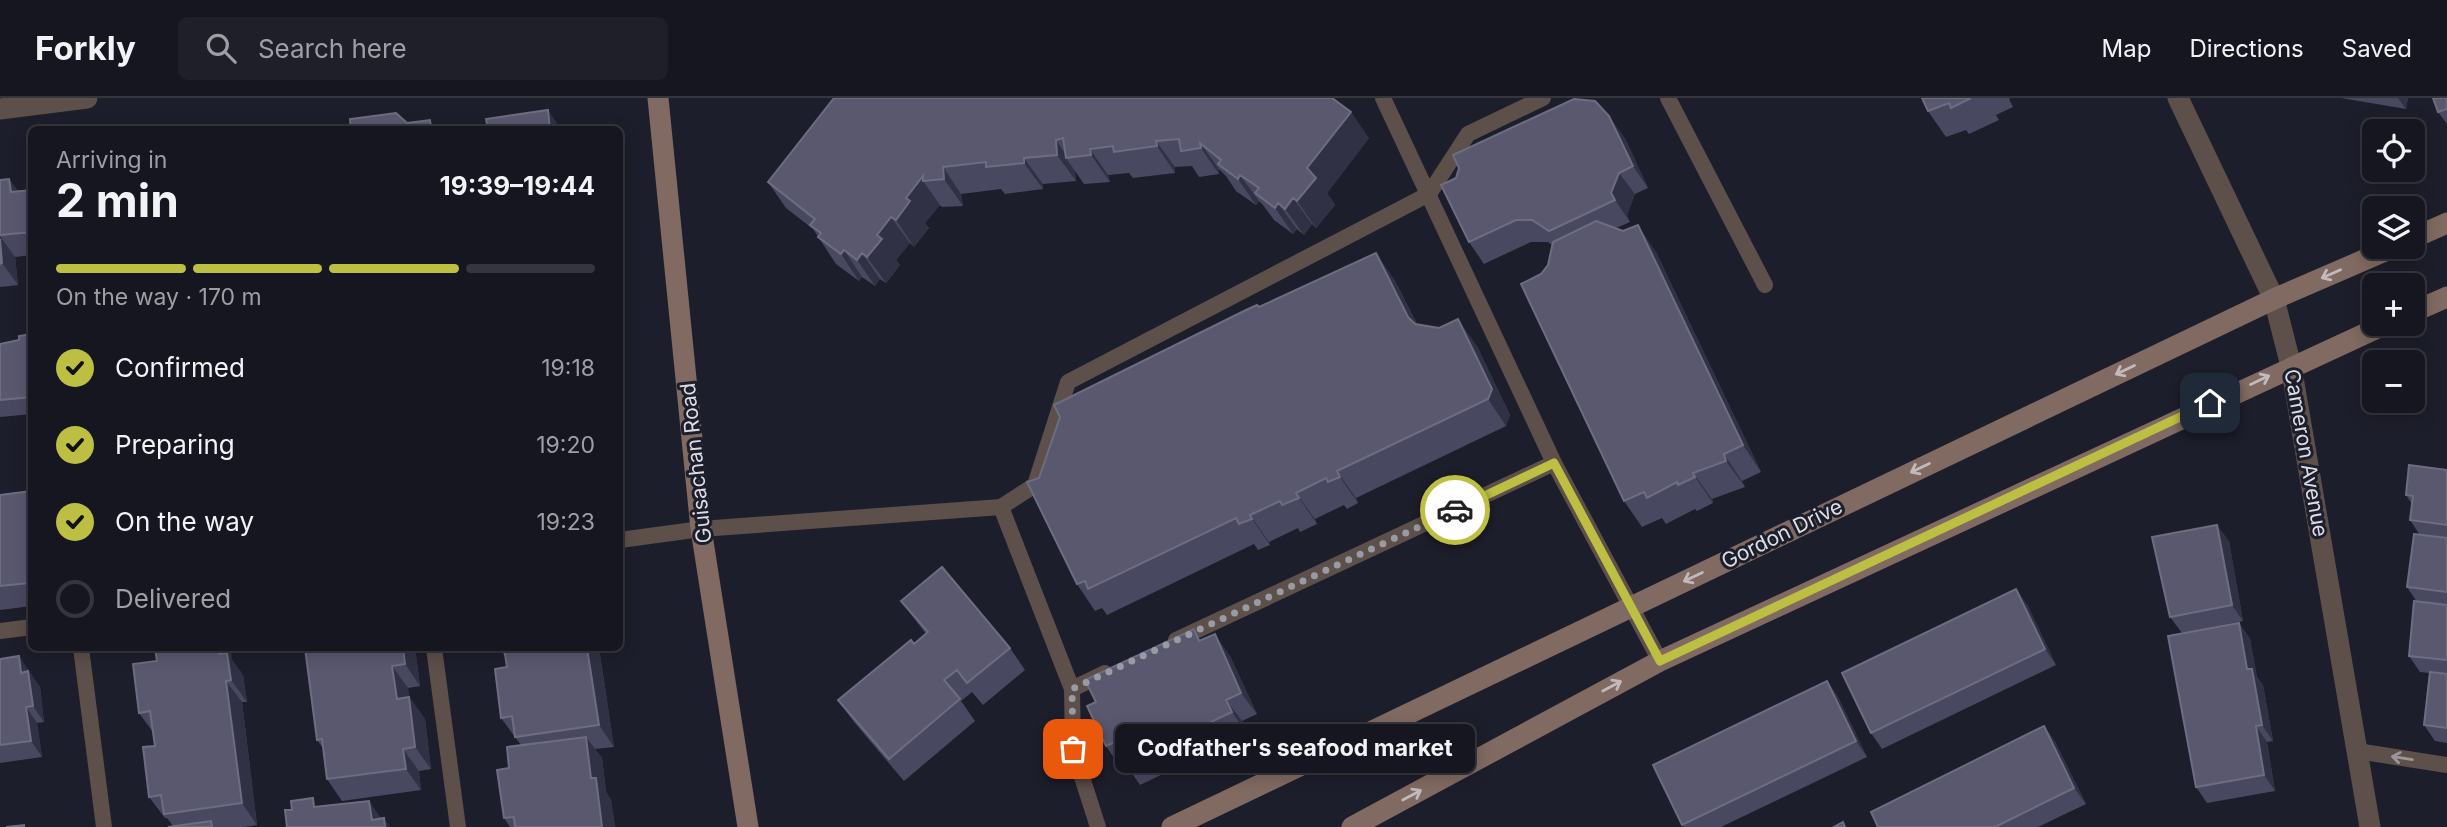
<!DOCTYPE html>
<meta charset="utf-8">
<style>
body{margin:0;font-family:Inter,sans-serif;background:#1f1f29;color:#f1f3f6;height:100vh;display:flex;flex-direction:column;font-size:26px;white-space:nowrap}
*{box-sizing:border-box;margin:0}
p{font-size:23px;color:#9e9fa5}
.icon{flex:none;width:38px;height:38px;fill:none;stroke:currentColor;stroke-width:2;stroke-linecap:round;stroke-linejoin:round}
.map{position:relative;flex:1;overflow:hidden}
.details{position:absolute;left:28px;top:28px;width:595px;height:525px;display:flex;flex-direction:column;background:#161620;border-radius:10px;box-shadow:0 4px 18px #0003,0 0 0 2px #35353e}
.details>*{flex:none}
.buttons{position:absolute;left:2362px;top:21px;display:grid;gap:14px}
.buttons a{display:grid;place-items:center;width:63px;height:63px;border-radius:10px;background:#161620;box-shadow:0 4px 18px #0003,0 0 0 2px #35353e;font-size:35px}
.pin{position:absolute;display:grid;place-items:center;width:60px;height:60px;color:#fff;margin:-30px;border-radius:14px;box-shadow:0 4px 10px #0006}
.courier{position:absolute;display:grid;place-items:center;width:70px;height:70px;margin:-35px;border:5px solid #bdbf43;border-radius:50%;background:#fff;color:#222;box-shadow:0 2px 9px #0007}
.bubble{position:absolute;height:49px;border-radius:10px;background:#161620;box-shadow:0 4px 18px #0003,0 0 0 2px #35353e;font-size:23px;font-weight:700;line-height:49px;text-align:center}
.overview em{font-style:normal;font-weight:700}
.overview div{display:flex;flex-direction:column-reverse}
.overview{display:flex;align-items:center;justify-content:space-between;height:119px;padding:0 28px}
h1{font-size:46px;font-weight:700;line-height:52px}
.bar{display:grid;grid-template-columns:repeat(4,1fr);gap:10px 7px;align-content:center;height:84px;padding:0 28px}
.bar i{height:9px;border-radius:5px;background:#35353e}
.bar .selected{background:#bdbf43}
.bar p{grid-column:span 4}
ol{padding:0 28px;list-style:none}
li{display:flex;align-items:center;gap:21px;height:77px}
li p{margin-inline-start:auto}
li .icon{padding:7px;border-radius:50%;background:#bdbf43;color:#111;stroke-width:4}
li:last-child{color:#9e9fa5}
li i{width:38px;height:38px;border:4px solid #35353e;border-radius:50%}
header{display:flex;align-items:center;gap:42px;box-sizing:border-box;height:98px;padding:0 35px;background:#161620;border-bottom:2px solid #35353e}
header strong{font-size:33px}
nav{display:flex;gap:38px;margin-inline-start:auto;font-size:24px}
.search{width:490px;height:63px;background:#1f1f29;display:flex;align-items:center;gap:18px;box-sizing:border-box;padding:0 24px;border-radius:10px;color:#9e9fa5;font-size:26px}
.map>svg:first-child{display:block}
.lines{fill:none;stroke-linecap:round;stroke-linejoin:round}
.lane{stroke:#5d4f4a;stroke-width:16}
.street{stroke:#5d4f4a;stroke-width:21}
.secondary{stroke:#806a61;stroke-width:21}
.wall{fill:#494861}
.shaded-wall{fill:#313145}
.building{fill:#59586f;stroke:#6d6d82;stroke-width:2}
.oneway{stroke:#c0babd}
.oneway2{stroke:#9c9698}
.done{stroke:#989aa4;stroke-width:7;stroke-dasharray:0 12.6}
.route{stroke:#bdbf43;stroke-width:9}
.labels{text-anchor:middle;stroke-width:6;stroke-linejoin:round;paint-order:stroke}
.street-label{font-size:21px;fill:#dbdce5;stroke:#1d1e2b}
</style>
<header>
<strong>Forkly</strong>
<div class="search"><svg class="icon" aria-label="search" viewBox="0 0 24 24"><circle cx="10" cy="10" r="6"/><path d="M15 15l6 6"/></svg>Search here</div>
<nav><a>Map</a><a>Directions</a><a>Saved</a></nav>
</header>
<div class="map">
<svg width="2447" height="729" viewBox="0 0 2447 729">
<rect width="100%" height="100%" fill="#1d1e2b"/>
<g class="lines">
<path class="lane" d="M 1383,0 L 1554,365 L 1660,563
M 1668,0 L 1765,187
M 1001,409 L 1072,591 L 1073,651 L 1098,729
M 620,442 L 701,431 L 1001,409 L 1035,387 L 1068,284 L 1429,96 L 1468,36 L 1543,0
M 0,533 L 32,529
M 1176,542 L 1554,365
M 81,550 L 104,729
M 434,550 L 458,729
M 1072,591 L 1105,575
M 2357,653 L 2447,667"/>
<path class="street" d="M 2178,0 L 2274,201 L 2291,268 L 2370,729
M 0,11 L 87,0"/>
<path class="secondary" d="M 658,0 L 701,431 L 748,729
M 2413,140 L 2447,125
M 2413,214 L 2447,199
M 1172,729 L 2274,201 L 2394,149
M 1352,729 L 1660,563 L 2386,226"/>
</g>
<path class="wall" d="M 834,0 L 1369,40 L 1327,95 L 1335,107 L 1316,130 L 1312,126 L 1304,137 L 1297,131 L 1293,136 L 1274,122 L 1263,107 L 1259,103 L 1256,107 L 1236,93 L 1226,78 L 1219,71 L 1219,76 L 1199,79 L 1192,68 L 1175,69 L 1175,75 L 1133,80 L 1129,75 L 1108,77 L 1110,84 L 1084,86 L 1075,73 L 1076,83 L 1043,86 L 1043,91 L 1005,96 L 1001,91 L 961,96 L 963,108 L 942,109 L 940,107 L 925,125 L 929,130 L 914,149 L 910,145 L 896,162 L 900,167 L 886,185 L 880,181 L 875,188 L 862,179 L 859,183 L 836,166 L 813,131 L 786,110 L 768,84 Z
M 1922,0 L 2011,0 L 2009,1 L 2013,9 L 1996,17 L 1999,22 L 1969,36 L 1966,32 L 1946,39 L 1928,13 Z
M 2341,0 L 2408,0 L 2406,11 Z
M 2447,0 L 2447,26 L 2438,14 Z
M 1625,40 L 1648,90 L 1635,96 L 1627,117 L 1630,124 L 1616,130 L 1656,154 L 1761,374 L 1742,383 L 1745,389 L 1712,401 L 1713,405 L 1697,413 L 1695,411 L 1666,426 L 1662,420 L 1642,429 L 1624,403 L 1541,176 L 1548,167 L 1552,147 L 1548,144 L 1531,144 L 1484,166 L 1469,144 Z
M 9,81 L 18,93 L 32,92 L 32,157 L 15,159 L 18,187 L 0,189 L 0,82 Z
M 1394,181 L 1417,226 L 1477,248 L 1510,317 L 1506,328 L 1356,400 L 1358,405 L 1347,411 L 1344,407 L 1315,421 L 1317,426 L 1300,434 L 1298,430 L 1269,444 L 1270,447 L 1258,452 L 1254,446 L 1107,517 L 1102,510 L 1095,513 L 1077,486 L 1039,380 L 1060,319 L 1259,209 Z
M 32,236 L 32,316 L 0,319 L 0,246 L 19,242 Z
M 2447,372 L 2447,645 L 2435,643 L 2424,627 L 2429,575 L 2420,574 L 2409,558 L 2417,504 L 2407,489 L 2420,437 L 2410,422 L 2412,406 L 2406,397 Z
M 32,393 L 32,508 L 0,512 L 0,397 Z
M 2229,443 L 2243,523 L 2182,535 L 2170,519 Z
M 901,503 L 1010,550 L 1025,572 L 983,607 L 972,594 L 961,603 L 975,623 L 904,683 L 854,624 L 838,602 L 926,536 Z
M 2027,506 L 2056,567 L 1882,651 L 1871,635 Z
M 2239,525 L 2250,541 L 2257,579 L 2263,587 L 2273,643 L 2267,644 L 2275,693 L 2207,705 L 2196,689 Z
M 1201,542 L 1230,558 L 1257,616 L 1242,623 L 1247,636 L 1140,687 L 1127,668 L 1121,670 L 1106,648 L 1096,604 Z
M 305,550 L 415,550 L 420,588 L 408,590 L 409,599 L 425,621 L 431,671 L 419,673 L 421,692 L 342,703 L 327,681 L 323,650 L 317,642 Z
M 499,550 L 599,550 L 614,649 L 595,651 L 602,660 L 606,694 L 611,702 L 615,729 L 510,729 L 504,720 L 509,670 L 521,647 L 501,620 L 507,569 L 505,558 Z
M 0,561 L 30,574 L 31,577 L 40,589 L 44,624 L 37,625 L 42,659 L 0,665 Z
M 232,562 L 243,577 L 247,604 L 242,604 L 257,727 L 244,729 L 168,729 L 173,728 L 167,720 L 165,720 L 149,699 L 155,648 L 153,634 L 139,615 Z
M 1827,583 L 1838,599 L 1867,659 L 1721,729 L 1684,729 L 1682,727 Z
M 2044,628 L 2055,644 L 2086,706 L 2038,729 L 1878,729 Z"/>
<path class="shaded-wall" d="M 2398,0 L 2408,0 L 2406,11 Z
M 548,12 L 559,28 L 559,32 L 550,32 Z
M 1351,14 L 1369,40 L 1327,95 L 1335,107 L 1316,130 L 1297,103 L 1307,70 Z
M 1609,18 L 1625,40 L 1648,90 L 1633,68 Z
M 430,22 L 436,32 L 431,32 Z
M 1056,42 L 1068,60 L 1066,60 L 1075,73 L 1076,83 L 1057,57 Z
M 1156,43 L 1175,69 L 1175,75 L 1157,48 Z
M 1200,45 L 1219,71 L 1219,76 L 1201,50 Z
M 1090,51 L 1108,77 L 1110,84 L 1091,57 Z
M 1024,60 L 1043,86 L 1043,91 L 1024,65 Z
M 943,69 L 961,96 L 963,108 L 944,81 Z
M 1619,75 L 1635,96 L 1627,117 L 1630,124 L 1615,102 L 1611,95 Z
M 1240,77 L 1259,103 L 1256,107 L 1238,81 Z
M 923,78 L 923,83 L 940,107 L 925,125 L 929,130 L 914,149 L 896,122 L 906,100 Z
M 9,81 L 25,103 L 11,94 Z
M 1293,100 L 1312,126 L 1304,137 L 1285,111 Z
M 1278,105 L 1297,131 L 1293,136 L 1275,110 Z
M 891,119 L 910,145 L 896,162 L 900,167 L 886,185 L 867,159 L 877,137 Z
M 1638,127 L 1656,154 L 1761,374 L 1743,347 Z
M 0,138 L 15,159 L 18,187 L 2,165 Z
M 844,152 L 862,179 L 859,183 L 841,156 Z
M 862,155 L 880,181 L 875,188 L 857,162 Z
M 1376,155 L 1394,181 L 1426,245 L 1408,219 Z
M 1458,221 L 1477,248 L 1510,317 L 1506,328 L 1488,301 Z
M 1724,356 L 1742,383 L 1745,389 L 1726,363 Z
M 1337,373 L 1356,400 L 1358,405 L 1340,379 Z
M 1693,375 L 1712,401 L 1713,405 L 1695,379 Z
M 1296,395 L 1315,421 L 1317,426 L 1299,400 Z
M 1250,417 L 1269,444 L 1270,447 L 1252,421 Z
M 2217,427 L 2229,443 L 2243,523 L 2232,507 Z
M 28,473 L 32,478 L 32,488 L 29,485 Z
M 2016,491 L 2027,506 L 2056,567 L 2045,551 Z
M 2239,525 L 2250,541 L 2257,579 L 2263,587 L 2273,643 L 2262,627 L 2247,571 Z
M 1215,536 L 1230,558 L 1257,616 L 1241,595 Z
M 218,550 L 231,550 L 232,562 L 243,577 L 247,604 L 231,582 L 219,556 Z
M 403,550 L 415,550 L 420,588 L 405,566 Z
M 587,550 L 599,550 L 614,649 L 599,627 Z
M 19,558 L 40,589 L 44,624 L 33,608 L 21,575 Z
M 392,568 L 408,590 L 412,623 L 397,601 Z
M 226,583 L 242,604 L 257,727 L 242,705 Z
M 1827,583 L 1838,599 L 1867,659 L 1856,643 Z
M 409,599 L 425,621 L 431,671 L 415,649 Z
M 1226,602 L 1242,623 L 1247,636 L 1232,614 Z
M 26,609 L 37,625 L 42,659 L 31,643 Z
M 2044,628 L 2055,644 L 2086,706 L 2074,690 Z
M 2256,628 L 2267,644 L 2275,693 L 2264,677 Z
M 586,639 L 602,660 L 606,694 L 611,702 L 615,729 L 602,729 L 591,680 Z
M 403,651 L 419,673 L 421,692 L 406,671 Z
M 369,703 L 384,724 L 384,720 L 390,729 L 377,729 L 372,722 Z"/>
<path class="building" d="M 834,0 L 1332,0 L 1351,14 L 1307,70 L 1316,80 L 1297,103 L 1293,100 L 1285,111 L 1278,105 L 1275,110 L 1255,95 L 1259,90 L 1240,77 L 1238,81 L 1218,66 L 1221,62 L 1200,45 L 1201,50 L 1181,53 L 1179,41 L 1156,43 L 1157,48 L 1114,54 L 1113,48 L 1090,51 L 1091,57 L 1066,60 L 1063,40 L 1056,42 L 1057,57 L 1024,60 L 1024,65 L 986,69 L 986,64 L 943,69 L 944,81 L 923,83 L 923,78 L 906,100 L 910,103 L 896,122 L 891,119 L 877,137 L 882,141 L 867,159 L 862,155 L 857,162 L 844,152 L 841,156 L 818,139 L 821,135 L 810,127 L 815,121 L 768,84 Z
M 1922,0 L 1971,0 L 1951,10 L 1949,5 L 1928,13 Z
M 2433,0 L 2447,0 L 2447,11 L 2438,14 Z
M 1574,1 L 1595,3 L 1609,18 L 1633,68 L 1619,75 L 1611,95 L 1615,102 L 1549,133 L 1532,122 L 1516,122 L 1469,144 L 1441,87 L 1456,80 L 1459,70 L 1453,57 Z
M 548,12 L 550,32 L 488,32 L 486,21 Z
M 396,15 L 407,25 L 430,22 L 431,32 L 351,32 L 350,21 Z
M 9,81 L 11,94 L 32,92 L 32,134 L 0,137 L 0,82 Z
M 1596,123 L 1623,133 L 1638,127 L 1743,347 L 1724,356 L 1726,363 L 1693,375 L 1695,379 L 1678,387 L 1677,384 L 1647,400 L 1644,394 L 1624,403 L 1521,186 L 1541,176 L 1548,167 L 1553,144 Z
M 0,141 L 2,165 L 0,166 Z
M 1376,155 L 1408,219 L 1415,226 L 1439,230 L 1458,221 L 1492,291 L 1488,301 L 1337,373 L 1340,379 L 1328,384 L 1326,380 L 1296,395 L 1299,400 L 1282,407 L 1280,403 L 1250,417 L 1252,421 L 1239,426 L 1236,420 L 1088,491 L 1085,483 L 1077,486 L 1027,384 L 1039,380 L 1060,319 L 1054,307 L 1246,212 L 1257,207 L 1259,209 Z
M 32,236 L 32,299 L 0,302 L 0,246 L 19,242 L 19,238 Z
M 2409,367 L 2447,372 L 2447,427 L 2410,422 L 2413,398 L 2406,397 Z
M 32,393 L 32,473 L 28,473 L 29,485 L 0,488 L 0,397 Z
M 2217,427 L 2232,507 L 2170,519 L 2152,439 Z
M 2414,436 L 2447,440 L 2447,494 L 2407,489 Z
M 942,469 L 1010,550 L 967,585 L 957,572 L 944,582 L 960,601 L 889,661 L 838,602 L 911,542 L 914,546 L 928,534 L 901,503 Z
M 2016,491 L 2045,551 L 1871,635 L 1842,575 Z
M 2414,503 L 2447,507 L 2447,562 L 2409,558 Z
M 2239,525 L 2247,571 L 2252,571 L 2262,627 L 2256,628 L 2264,677 L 2196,689 L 2168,538 Z
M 1194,531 L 1199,543 L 1215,536 L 1241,595 L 1226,602 L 1232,614 L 1125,665 L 1115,644 L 1106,648 L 1087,608 L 1096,604 L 1085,582 Z
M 155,550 L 218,550 L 219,556 L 227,555 L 231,582 L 226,583 L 242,705 L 164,716 L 161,697 L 149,699 L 143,649 L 155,648 L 150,613 L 139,615 L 133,566 L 157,563 Z
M 305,550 L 403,550 L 405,566 L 392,568 L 397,601 L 409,599 L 415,649 L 403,651 L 406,671 L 327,681 L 322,641 L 317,642 Z
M 504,550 L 587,550 L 599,627 L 515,639 L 512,618 L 501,620 L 495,571 L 507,569 Z
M 19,558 L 21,575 L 28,573 L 33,608 L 26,609 L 31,643 L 0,647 L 0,561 Z
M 2430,574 L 2447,576 L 2447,630 L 2424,627 Z
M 1827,583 L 1856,643 L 1682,727 L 1653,667 Z
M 2044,628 L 2074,690 L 1995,729 L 1878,729 L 1871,714 Z
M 586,639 L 591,680 L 596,680 L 602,729 L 515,729 L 514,719 L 504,720 L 497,672 L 509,670 L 507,649 Z
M 313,700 L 314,709 L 369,703 L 372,722 L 384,720 L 385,729 L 287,729 L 285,712 L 292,712 L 291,703 Z
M 211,723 L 212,729 L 168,729 Z
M 1843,724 L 1845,729 L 1834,729 Z
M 24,727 L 24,729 L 6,729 Z"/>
<defs><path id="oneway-shaft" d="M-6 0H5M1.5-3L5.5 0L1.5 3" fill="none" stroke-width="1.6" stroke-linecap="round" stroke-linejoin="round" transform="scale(1.75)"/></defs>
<g class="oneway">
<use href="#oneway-shaft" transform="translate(2331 176) rotate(156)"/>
<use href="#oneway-shaft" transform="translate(2125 272) rotate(154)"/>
<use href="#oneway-shaft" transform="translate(2260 282) rotate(-25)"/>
<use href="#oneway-shaft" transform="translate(1920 370) rotate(154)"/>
<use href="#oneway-shaft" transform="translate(1693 479) rotate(154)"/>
<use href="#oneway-shaft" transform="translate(1612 588) rotate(-28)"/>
<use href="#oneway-shaft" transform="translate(1412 697) rotate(-28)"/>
</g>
<use class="oneway2" href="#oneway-shaft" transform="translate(2402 660) rotate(-171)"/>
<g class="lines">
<path class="done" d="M 1073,651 L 1072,591 L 1455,412"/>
<path class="route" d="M 1455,412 L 1554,365 L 1660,563 L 2210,305"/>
</g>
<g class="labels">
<g class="street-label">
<text transform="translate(2306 355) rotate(80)" y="7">Cameron Avenue</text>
<text transform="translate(696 365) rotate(-96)" y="7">Guisachan Road</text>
<text transform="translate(1782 436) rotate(-26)" y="7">Gordon Drive</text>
</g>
</g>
</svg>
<div class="buttons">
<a><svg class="icon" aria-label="locate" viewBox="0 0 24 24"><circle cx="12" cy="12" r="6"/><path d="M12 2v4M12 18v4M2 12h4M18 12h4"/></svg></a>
<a><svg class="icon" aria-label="layers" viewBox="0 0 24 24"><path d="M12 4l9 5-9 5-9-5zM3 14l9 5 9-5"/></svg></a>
<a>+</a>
<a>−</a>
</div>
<div class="pin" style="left:1073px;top:651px;background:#ea580c"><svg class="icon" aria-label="bag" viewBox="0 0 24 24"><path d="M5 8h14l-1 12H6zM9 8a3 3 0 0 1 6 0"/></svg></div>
<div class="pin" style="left:2210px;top:305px;background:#1f2937"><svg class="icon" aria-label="home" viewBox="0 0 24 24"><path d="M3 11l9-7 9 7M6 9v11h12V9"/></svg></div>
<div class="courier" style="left:1455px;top:412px"><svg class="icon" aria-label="car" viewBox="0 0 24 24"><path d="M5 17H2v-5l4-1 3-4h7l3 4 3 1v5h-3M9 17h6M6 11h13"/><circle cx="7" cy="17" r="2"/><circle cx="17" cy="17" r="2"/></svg></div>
<div class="bubble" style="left:1115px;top:626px;width:360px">Codfather's seafood market</div>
<section class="details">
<div class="overview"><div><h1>2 min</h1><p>Arriving in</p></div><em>19:39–19:44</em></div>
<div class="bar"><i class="selected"></i><i class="selected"></i><i class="selected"></i><i></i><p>On the way · 170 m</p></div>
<ol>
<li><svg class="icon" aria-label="check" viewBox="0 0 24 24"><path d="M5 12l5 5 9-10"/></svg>Confirmed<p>19:18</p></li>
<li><svg class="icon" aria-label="check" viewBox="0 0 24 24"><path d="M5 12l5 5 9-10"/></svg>Preparing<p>19:20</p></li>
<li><svg class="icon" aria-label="check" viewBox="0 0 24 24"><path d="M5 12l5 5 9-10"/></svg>On the way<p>19:23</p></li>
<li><i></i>Delivered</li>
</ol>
</section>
</div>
